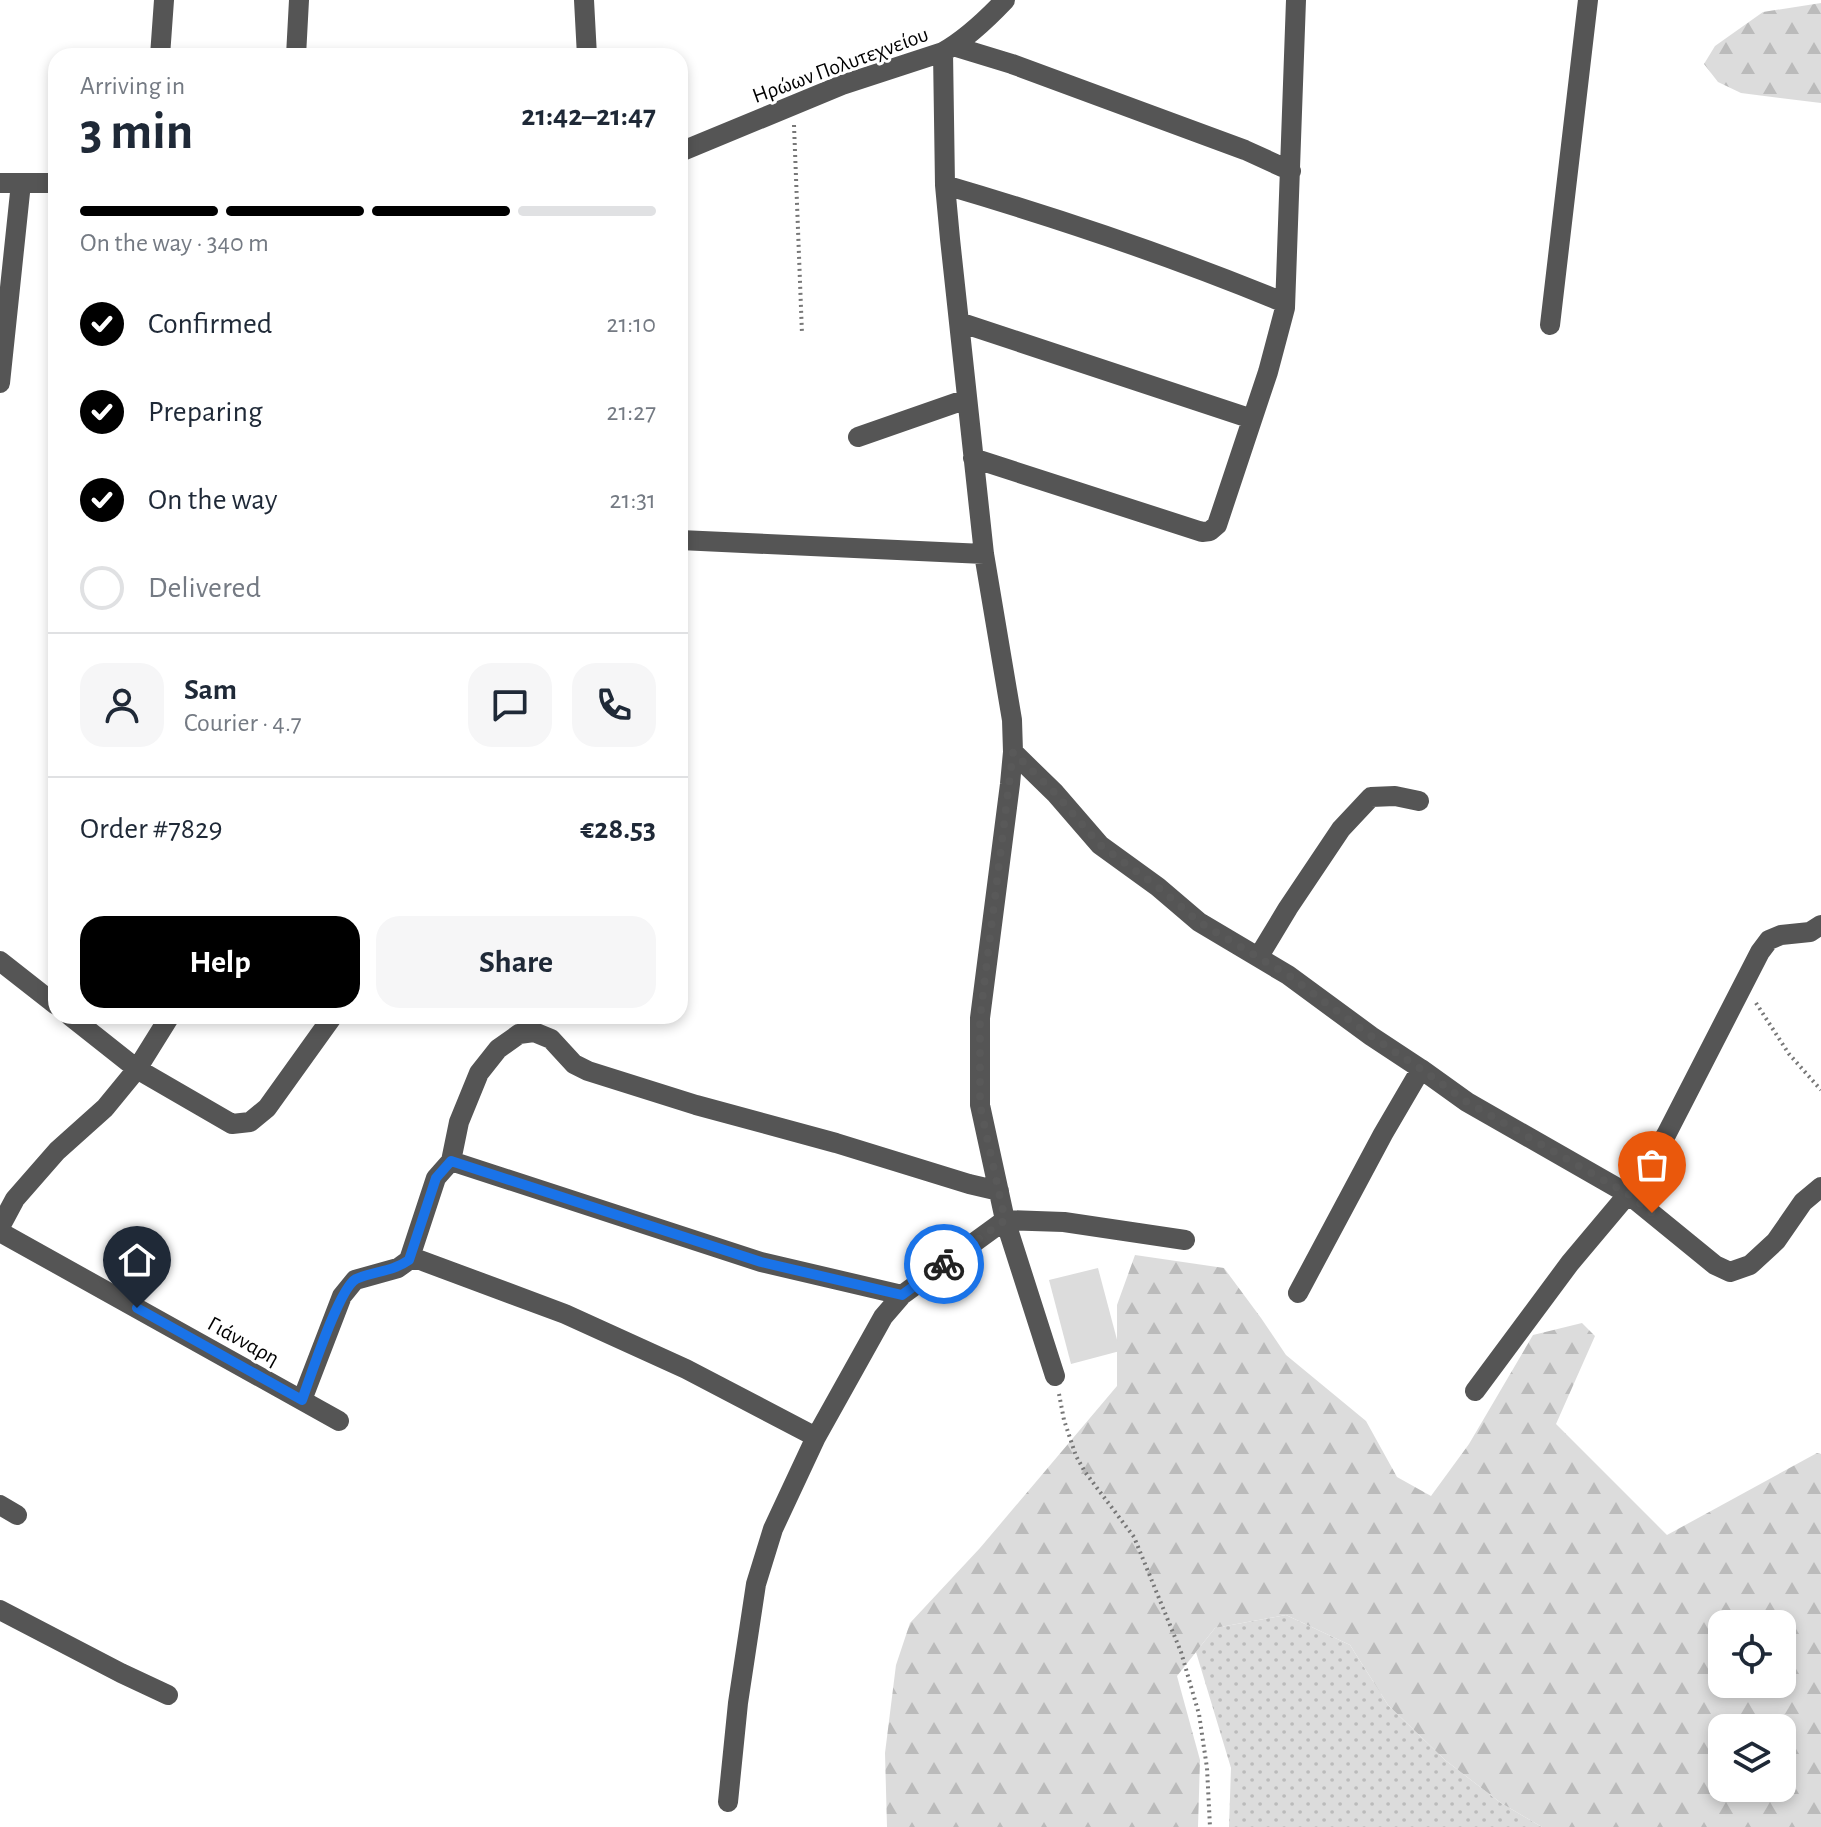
<!DOCTYPE html>
<meta charset="utf-8">
<style>
body{margin:0;font-family:"Alegreya Sans",sans-serif;background:#f6f6f7;color:#1f2937;height:100vh;display:flex;flex-direction:column;font-size:30px;white-space:nowrap}
*{box-sizing:border-box;margin:0}
p{font-size:26px;color:#747a83}
.icon{flex:none;width:44px;height:44px;fill:none;stroke:currentColor;stroke-width:2;stroke-linecap:round;stroke-linejoin:round}
.map{position:relative;flex:1;overflow:hidden}
.side{position:absolute;left:48px;top:48px;width:640px;height:976px;display:flex;flex-direction:column;background:#fff;border-radius:24px;box-shadow:0 4px 12px #0003}
.side>*{flex:none}
.fabs{position:absolute;left:1708px;top:1610px;display:grid;gap:16px}
.fabs a{display:grid;place-items:center;width:88px;height:88px;border-radius:16px;background:#fff;box-shadow:0 4px 12px #0003;font-size:40px}
.pin{position:absolute;display:grid;place-items:center;width:68px;height:68px;color:#fff;margin:-82px -34px;border-radius:50% 50% 50% 0;rotate:-45deg;box-shadow:0 0 8px #0007}
.pin .icon{rotate:45deg}
.courier{position:absolute;display:grid;place-items:center;width:80px;height:80px;margin:-40px;border:6px solid #1a73e8;border-radius:50%;background:#fff;color:#222;box-shadow:0 2px 10px #0007}
.headline em{font-style:normal;font-weight:600}
.headline div{display:flex;flex-direction:column-reverse}
.headline{display:flex;align-items:center;justify-content:space-between;height:136px;padding:0 32px}
h1{font-size:52px;font-weight:600;line-height:60px}
.bar{display:grid;grid-template-columns:repeat(4,1fr);gap:12px 8px;align-content:center;height:96px;padding:0 32px}
.bar i{height:10px;border-radius:6px;background:#e0e1e3}
.bar .current{background:#000}
.bar p{grid-column:span 4}
.line{display:flex;align-items:center;gap:20px;padding:0 32px;border-top:2px solid #e0e1e3}
.line div{flex:1}
.round{display:grid;place-items:center;flex:none;width:84px;height:84px;border-radius:24px;background:#f6f6f7}
ol{padding:0 32px;list-style:none}
li{display:flex;align-items:center;gap:24px;height:88px}
li p{margin-inline-start:auto}
li .icon{padding:8px;border-radius:50%;background:#000;color:#fff;stroke-width:4}
li:last-child{color:#747a83}
li i{width:44px;height:44px;border:4px solid #e0e1e3;border-radius:50%}
.button{display:flex;gap:16px;margin-top:auto;padding:16px 32px}
.button a{flex:1;height:92px;border-radius:24px;background:#000;color:#fff;font-size:32px;font-weight:600;line-height:92px;text-align:center}
.button a+a{background:#f6f6f7;color:#1f2937}
.map>svg:first-child{display:block}
.grass{fill:url(#grass-dots)}
.forest{fill:url(#forest-firs);fill-rule:evenodd}
.pitch{fill:#dcdcdc}
.lines{fill:none;stroke-linecap:round;stroke-linejoin:round}
.path{stroke:#777;stroke-width:4;stroke-dasharray:2 4;stroke-linecap:butt}
.minor{stroke:#555;stroke-width:20}
.done{stroke:#595959;stroke-width:8;stroke-dasharray:0 14.4}
.route{stroke:#1a73e8;stroke-width:10}
.labels{text-anchor:middle;stroke-width:6;stroke-linejoin:round;paint-order:stroke}
.street-label{font-size:22px;fill:#000;stroke:#fff}
</style>
<div class="map">
<svg width="1821" height="1827" viewBox="0 0 1821 1827">
<defs>
<pattern id="grass-dots" width="8" height="8" patternUnits="userSpaceOnUse" patternTransform="scale(2)"><rect width="8" height="8" fill="#dcdcdc"/><path d="M2 2h.1M6 6h.1" fill="none" stroke="#bbb" stroke-width="1.8" stroke-linecap="round"/></pattern>
<pattern id="forest-firs" width="22" height="20" patternUnits="userSpaceOnUse" patternTransform="scale(2)"><rect width="22" height="20" fill="#dcdcdc"/><path d="M5 1l3.5 6h-7zM16 11l3.5 6h-7z" fill="#bbb"/></pattern>
</defs>
<rect width="100%" height="100%" fill="#fff"/>
<path class="grass" d="M 1286,1615 L 1350,1645 L 1388,1705 L 1445,1760 L 1501,1803 L 1542,1827 L 1229,1827 L 1231,1768 L 1196,1652 L 1215,1628 Z"/>
<path class="forest" d="M 1821,3 L 1821,103 L 1741,93 L 1718,82 L 1704,64 L 1715,46 L 1763,12 Z
M 1135,1255 L 1224,1268 L 1261,1318 L 1286,1355 L 1366,1421 L 1397,1477 L 1431,1496 L 1469,1444 L 1533,1335 L 1582,1323 L 1595,1336 L 1556,1424 L 1667,1535 L 1817,1453 L 1821,1454 L 1821,1827 L 1542,1827 L 1501,1803 L 1445,1760 L 1388,1705 L 1350,1645 L 1286,1615 L 1215,1628 L 1177,1676 L 1200,1760 L 1198,1827 L 887,1827 L 885,1753 L 896,1665 L 910,1623 L 980,1548 L 1117,1386 L 1117,1305 ZM 1722,1624 L 1782,1624 L 1782,1684 L 1722,1684 ZM 1722,1728 L 1782,1728 L 1782,1788 L 1722,1788 Z"/>
<path class="pitch" d="M 1098,1268 L 1120,1351 L 1071,1364 L 1049,1280 Z"/>
<g class="lines">
<path class="path" d="M 794,125 L 802,334
M 1756,1003 L 1789,1054 L 1821,1090
M 1059,1394 L 1064,1420 L 1076,1456 L 1085,1472 L 1134,1537 L 1181,1652 L 1199,1714 L 1207,1768 L 1210,1827"/>
<path class="minor" d="M 584,0 L 587,56
M 953,46 L 1012,64 L 1245,150 L 1291,171
M 943,52 L 945,185 L 950,239 L 984,554 L 1012,720 L 1013,752 L 1010,784 L 980,1018 L 980,1105 L 1005,1220 L 1055,1376
M 160,56 L 164,0
M 296,56 L 299,0
M 680,152 L 842,85 L 943,52 C 966,39 987,19 1005,0
M 0,183 L 56,183
M 945,185 C 1061,219 1174,257 1285,303
M 959,322 L 1252,419
M 1550,325 L 1588,0
M 0,383 L 21,183
M 858,437 L 967,399
M 973,458 L 1202,532 L 1210,531 L 1217,525 L 1268,372 L 1285,308 L 1296,0
M 680,540 L 984,554
M 1013,752 L 1055,793 L 1100,845 L 1158,887 L 1199,922 L 1288,975 L 1371,1036 L 1421,1069 L 1467,1102 L 1628,1194 L 1715,1265 L 1730,1272 L 1750,1265 L 1776,1241 L 1803,1202 L 1821,1187
M 1259,956 L 1288,908 L 1341,829 L 1371,797 L 1395,796 L 1419,801
M 0,961 L 56,1005
M 70,1016 L 137,1069 L 232,1124 L 250,1122 L 267,1108 L 333,1016
M 451,1161 L 761,1262 L 902,1295
M 0,1227 L 15,1199 L 57,1151 L 105,1108 L 137,1069 L 170,1016
M 0,1232 L 339,1421
M 409,1260 L 436,1178 L 451,1161 L 459,1122 L 479,1073 L 498,1049 L 519,1034 L 534,1032 L 551,1039 L 574,1064 L 588,1071 L 696,1105 L 836,1143 L 969,1184 L 999,1191
M 1298,1293 L 1383,1134 L 1421,1069
M 1475,1391 L 1570,1263 L 1628,1194 L 1666,1135 L 1760,952 L 1769,940 L 1781,935 L 1810,932 L 1821,925
M 302,1400 L 342,1296 L 355,1280 L 398,1268 L 409,1260 L 420,1260 L 565,1314 L 686,1369 L 816,1437
M 0,1505 L 17,1515
M 0,1610 L 121,1673 L 168,1695
M 728,1802 L 738,1703 L 756,1584 L 773,1529 L 816,1437 L 883,1317 L 902,1295 L 1005,1220 L 1064,1222 L 1185,1240"/>
</g>
<g class="lines">
<path class="done" d="M 944,1264 L 1005,1220 L 980,1105 L 980,1018 L 1013,752 L 1055,793 L 1100,845 L 1158,887 L 1199,922 L 1288,975 L 1371,1036 L 1421,1069 L 1467,1102 L 1628,1194 L 1652,1213"/>
<path class="route" d="M 137,1308 L 302,1400 C 310,1378 339,1288 356,1279 C 374,1271 392,1272 409,1260 L 436,1178 L 451,1161 L 761,1262 L 902,1295 L 944,1264"/>
</g>
<g class="labels">
<g class="street-label">
<text transform="translate(840 64) rotate(-20)" y="8">Ηρώων Πολυτεχνείου</text>
<text transform="translate(244 1340) rotate(29)" y="8">Γιάνναρη</text>
</g>
</g>
</svg>
<div class="fabs">
<a><svg class="icon" aria-label="locate" viewBox="0 0 24 24"><circle cx="12" cy="12" r="6"/><path d="M12 2v4M12 18v4M2 12h4M18 12h4"/></svg></a>
<a><svg class="icon" aria-label="layers" viewBox="0 0 24 24"><path d="M12 4l9 5-9 5-9-5zM3 14l9 5 9-5"/></svg></a>
</div>
<div class="pin" style="left:1652px;top:1213px;background:#ea580c"><svg class="icon" aria-label="bag" viewBox="0 0 24 24"><path d="M5 8h14l-1 12H6zM9 8a3 3 0 0 1 6 0"/></svg></div>
<div class="pin" style="left:137px;top:1308px;background:#1f2937"><svg class="icon" aria-label="home" viewBox="0 0 24 24"><path d="M3 11l9-7 9 7M6 9v11h12V9"/></svg></div>
<div class="courier" style="left:944px;top:1264px"><svg class="icon" aria-label="bike" viewBox="0 0 24 24"><circle cx="6" cy="16" r="4"/><circle cx="18" cy="16" r="4"/><path d="M6 16l4-8h5l3 8M10 8l3 8H6M13 5h3"/></svg></div>
<section class="side">
<div class="headline"><div><h1>3 min</h1><p>Arriving in</p></div><em>21:42–21:47</em></div>
<div class="bar"><i class="current"></i><i class="current"></i><i class="current"></i><i></i><p>On the way · 340 m</p></div>
<ol>
<li><svg class="icon" aria-label="check" viewBox="0 0 24 24"><path d="M5 12l5 5 9-10"/></svg>Confirmed<p>21:10</p></li>
<li><svg class="icon" aria-label="check" viewBox="0 0 24 24"><path d="M5 12l5 5 9-10"/></svg>Preparing<p>21:27</p></li>
<li><svg class="icon" aria-label="check" viewBox="0 0 24 24"><path d="M5 12l5 5 9-10"/></svg>On the way<p>21:31</p></li>
<li><i></i>Delivered</li>
</ol>
<div class="line" style="height:144px"><a class="round"><svg class="icon" aria-label="person" viewBox="0 0 24 24"><circle cx="12" cy="8" r="4"/><path d="M4 21q1-7 8-7t8 7"/></svg></a><div><b>Sam</b><p>Courier · 4.7</p></div><a class="round"><svg class="icon" aria-label="chat" viewBox="0 0 24 24"><path d="M4 5h16v11H9l-5 4z"/></svg></a><a class="round"><svg class="icon" aria-label="phone" viewBox="0 0 24 24"><path d="M5 4h4l2 5-3 2q2 4 5 5l2-3 5 2v4C11 20 4 13 5 4z"/></svg></a></div>
<div class="line" style="height:104px"><div>Order #7829</div><b>€28.53</b></div>
<div class="button"><a>Help</a><a>Share</a></div>
</section>
</div>
